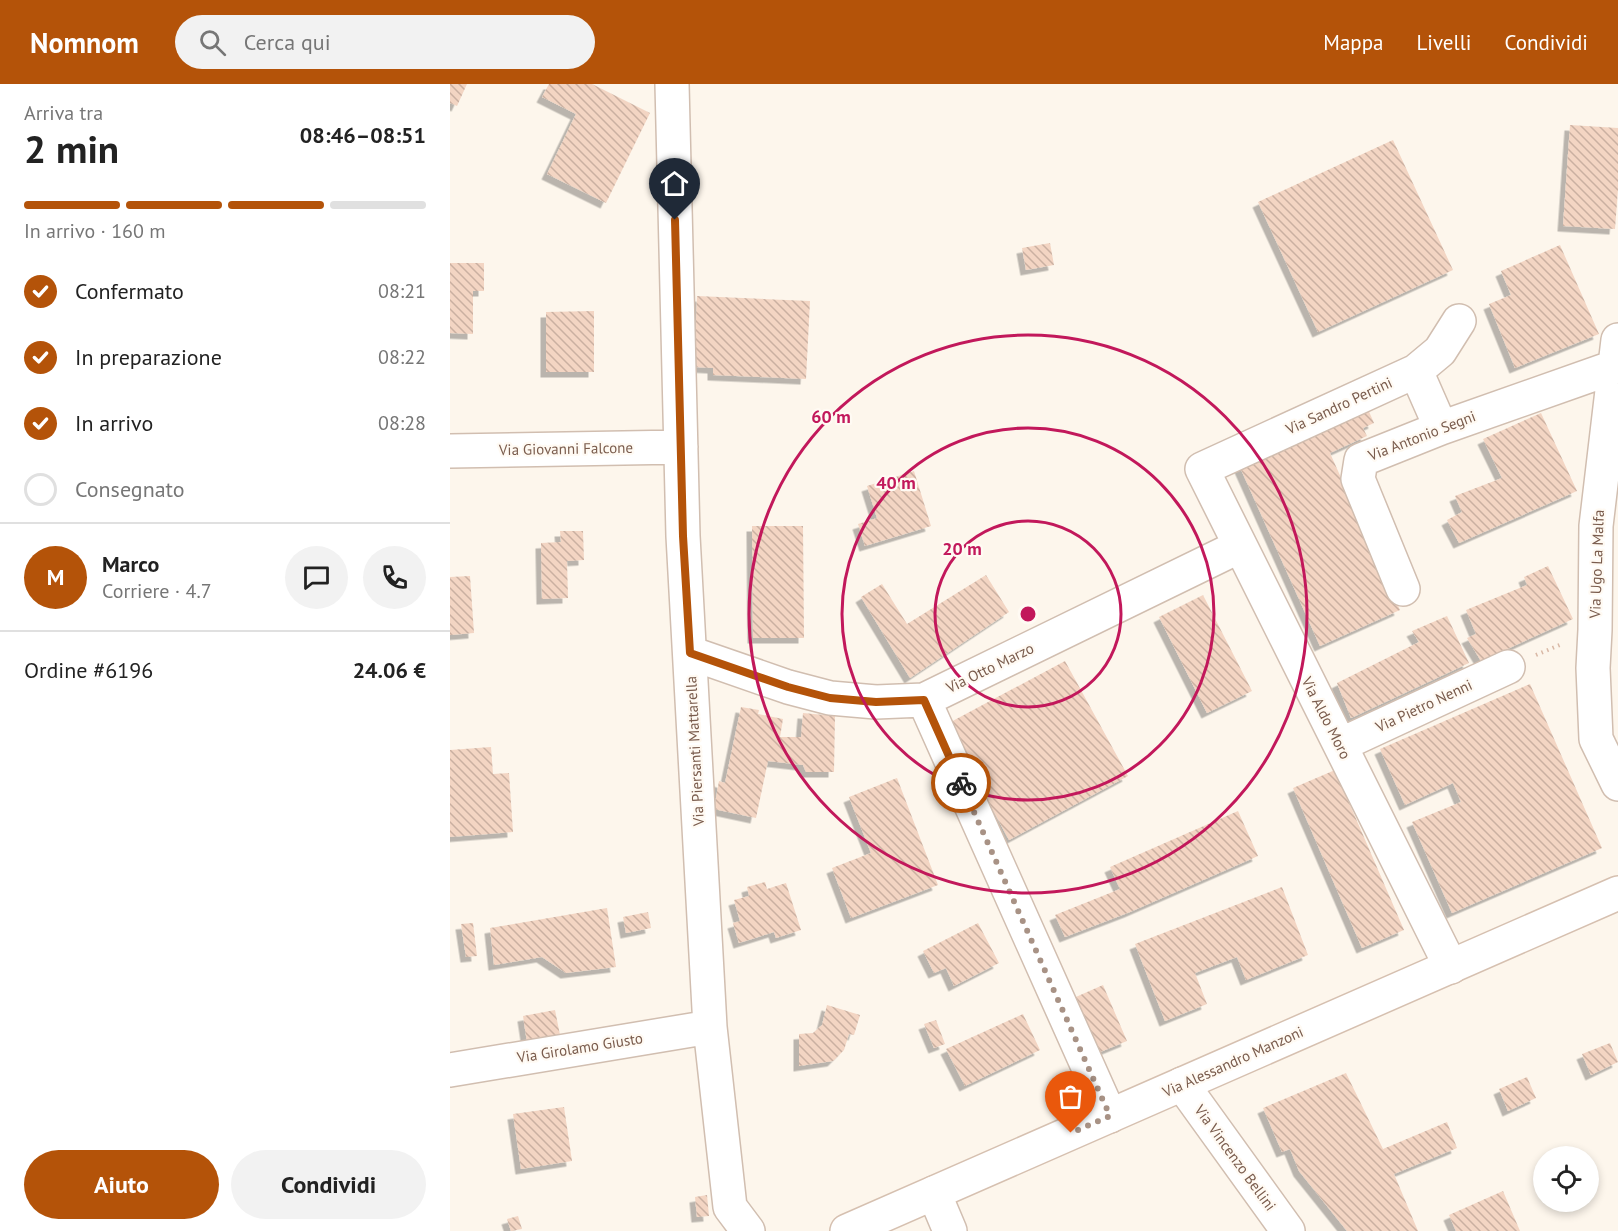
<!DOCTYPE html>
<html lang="it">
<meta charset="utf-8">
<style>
body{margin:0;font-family:"PT Sans",sans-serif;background:#f2f2f2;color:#222;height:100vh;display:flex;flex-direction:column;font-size:22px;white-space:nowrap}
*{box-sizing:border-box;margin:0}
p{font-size:20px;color:#767676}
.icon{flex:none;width:33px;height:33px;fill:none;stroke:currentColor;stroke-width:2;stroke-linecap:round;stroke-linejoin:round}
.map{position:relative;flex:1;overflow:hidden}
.panel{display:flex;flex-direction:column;background:#fff;width:450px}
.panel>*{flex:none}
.controls{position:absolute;left:1083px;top:1062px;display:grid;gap:12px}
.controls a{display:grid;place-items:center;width:66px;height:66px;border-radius:50%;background:#fff;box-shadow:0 3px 9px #0003;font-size:30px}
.pin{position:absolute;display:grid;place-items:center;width:51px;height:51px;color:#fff;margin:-62px -26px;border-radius:50% 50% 50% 0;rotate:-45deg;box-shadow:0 0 6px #0007}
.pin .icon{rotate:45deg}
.courier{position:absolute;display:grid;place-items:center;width:60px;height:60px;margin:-30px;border:4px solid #b45309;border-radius:50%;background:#fff;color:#222;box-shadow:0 2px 8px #0007}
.head em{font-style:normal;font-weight:700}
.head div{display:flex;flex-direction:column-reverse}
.head{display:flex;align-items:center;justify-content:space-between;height:102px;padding:0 24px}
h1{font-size:39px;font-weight:700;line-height:45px}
.bar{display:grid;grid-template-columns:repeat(4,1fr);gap:9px 6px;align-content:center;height:72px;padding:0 24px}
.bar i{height:8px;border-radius:4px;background:#e0e0e0}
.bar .current{background:#b45309}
.bar p{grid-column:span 4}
.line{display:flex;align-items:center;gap:15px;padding:0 24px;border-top:2px solid #e0e0e0}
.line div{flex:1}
.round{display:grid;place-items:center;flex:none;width:63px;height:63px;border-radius:32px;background:#f2f2f2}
ol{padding:0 24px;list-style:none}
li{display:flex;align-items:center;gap:18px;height:66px}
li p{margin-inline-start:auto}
li .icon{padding:6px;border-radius:50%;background:#b45309;color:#fff;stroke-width:4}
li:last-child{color:#767676}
li i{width:33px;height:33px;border:3px solid #e0e0e0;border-radius:50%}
.action{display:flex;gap:12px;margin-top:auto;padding:12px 24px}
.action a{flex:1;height:69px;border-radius:36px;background:#b45309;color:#fff;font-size:24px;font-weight:700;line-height:69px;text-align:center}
.action a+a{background:#f2f2f2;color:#222}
header{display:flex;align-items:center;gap:36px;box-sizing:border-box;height:84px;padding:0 30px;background:#b45309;color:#fff}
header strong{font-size:28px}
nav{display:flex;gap:33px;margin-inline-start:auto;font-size:21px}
.search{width:420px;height:54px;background:#f2f2f2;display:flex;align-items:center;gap:15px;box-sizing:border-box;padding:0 21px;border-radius:33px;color:#767676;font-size:22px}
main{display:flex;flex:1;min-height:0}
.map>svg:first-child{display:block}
.building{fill:url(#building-back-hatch);filter:url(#shadow)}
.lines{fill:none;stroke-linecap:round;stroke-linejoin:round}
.street-casing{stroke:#d1beb0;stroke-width:36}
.secondary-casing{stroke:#d6c0b0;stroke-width:36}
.path{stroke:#d9b8a5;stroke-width:4;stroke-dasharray:1.5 4.5;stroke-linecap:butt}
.street{stroke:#fff;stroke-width:33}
.secondary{stroke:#fff;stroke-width:33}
.done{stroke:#a89285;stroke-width:6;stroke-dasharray:0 10.8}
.route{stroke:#b45309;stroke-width:8}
.ring{fill:none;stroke:#c2185b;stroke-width:3}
.labels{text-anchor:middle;stroke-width:4.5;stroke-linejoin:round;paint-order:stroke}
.street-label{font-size:15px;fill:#7a5c4d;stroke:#fffaf3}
.centre{fill:#c2185b;stroke:#fffaf3;stroke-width:3}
.ring-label{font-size:18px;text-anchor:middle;font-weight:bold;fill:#c2185b;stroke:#fffaf3;stroke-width:4.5;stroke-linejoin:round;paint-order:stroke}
</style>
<header>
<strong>Nomnom</strong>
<div class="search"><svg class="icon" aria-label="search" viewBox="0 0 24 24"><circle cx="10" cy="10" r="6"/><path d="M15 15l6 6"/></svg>Cerca qui</div>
<nav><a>Mappa</a><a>Livelli</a><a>Condividi</a></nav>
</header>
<main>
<section class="panel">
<div class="head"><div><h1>2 min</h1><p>Arriva tra</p></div><em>08:46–08:51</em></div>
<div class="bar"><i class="current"></i><i class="current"></i><i class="current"></i><i></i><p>In arrivo · 160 m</p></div>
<ol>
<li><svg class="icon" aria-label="check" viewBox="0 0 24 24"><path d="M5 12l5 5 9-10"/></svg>Confermato<p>08:21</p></li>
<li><svg class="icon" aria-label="check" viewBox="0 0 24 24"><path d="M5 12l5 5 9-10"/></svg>In preparazione<p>08:22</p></li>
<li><svg class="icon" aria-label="check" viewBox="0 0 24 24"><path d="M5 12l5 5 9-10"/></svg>In arrivo<p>08:28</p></li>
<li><i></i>Consegnato</li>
</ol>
<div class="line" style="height:108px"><b class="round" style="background:#b45309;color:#fff">M</b><div><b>Marco</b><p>Corriere · 4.7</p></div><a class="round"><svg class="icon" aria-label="chat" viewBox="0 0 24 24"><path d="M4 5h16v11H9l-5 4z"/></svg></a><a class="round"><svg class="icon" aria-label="phone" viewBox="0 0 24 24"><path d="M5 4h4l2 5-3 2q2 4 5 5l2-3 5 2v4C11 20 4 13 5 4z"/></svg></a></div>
<div class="line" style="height:78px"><div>Ordine #6196</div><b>24.06 €</b></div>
<div class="action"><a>Aiuto</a><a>Condividi</a></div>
</section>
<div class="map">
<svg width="1168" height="1147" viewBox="0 0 1168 1147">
<defs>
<pattern id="building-back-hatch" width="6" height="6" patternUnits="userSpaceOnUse" patternTransform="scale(1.5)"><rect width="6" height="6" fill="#f3d5c3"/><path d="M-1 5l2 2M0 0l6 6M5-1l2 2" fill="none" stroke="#cab0a1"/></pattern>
<filter id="shadow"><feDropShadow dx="-5.5" dy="5.5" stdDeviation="0" flood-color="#0004"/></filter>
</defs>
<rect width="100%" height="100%" fill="#fdf6ec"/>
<path class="building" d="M 0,0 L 17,0 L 7,22 L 0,19 Z
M 99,0 L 142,0 L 200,29 L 156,119 L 97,90 L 126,30 L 92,13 Z
M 1120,41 L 1168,44 L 1168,105 L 1165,145 L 1113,142 Z
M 943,56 L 1003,186 L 868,248 L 808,118 Z
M 600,159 L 604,181 L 576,186 L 572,164 Z
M 1110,161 L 1149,250 L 1065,284 L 1039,220 L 1061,211 L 1051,187 Z
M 0,179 L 34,179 L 34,207 L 23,207 L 23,250 L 0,249 Z
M 247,212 L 360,217 L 356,295 L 263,291 L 263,284 L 244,283 Z
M 144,227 L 144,288 L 96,288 L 96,228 Z
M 917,323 L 924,339 L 913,344 L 917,352 L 880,369 L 950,526 L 870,562 L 789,381 Z
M 1091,329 L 1127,407 L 1009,459 L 997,436 L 1012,428 L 1005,412 L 1052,394 L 1033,355 Z
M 464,387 L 481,442 L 415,462 L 408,440 L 427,434 L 417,402 Z
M 302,442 L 353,442 L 354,554 L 303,554 Z
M 110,447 L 133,447 L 134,476 L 117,477 L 118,514 L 92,515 L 91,459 L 111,458 Z
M 1098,482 L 1123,535 L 1031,577 L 1017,554 L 1026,550 L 1016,526 L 1077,501 L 1074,493 Z
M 536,491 L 559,528 L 460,594 L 411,513 L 432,500 L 457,540 Z
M 20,492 L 24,549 L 0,551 L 0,493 Z
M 753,511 L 802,607 L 757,629 L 709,533 Z
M 997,532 L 1019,579 L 901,634 L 887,599 L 969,558 L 962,547 Z
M 615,577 L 678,692 L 559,756 L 497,640 Z
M 1080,600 L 1152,764 L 1002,829 L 962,738 L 1011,718 L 1003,699 L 955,721 L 930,665 Z
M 291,623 L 309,626 L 308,630 L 333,635 L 330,653 L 351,653 L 353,629 L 385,632 L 384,688 L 356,688 L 353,681 L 318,677 L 306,734 L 264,725 L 269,697 L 275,699 Z
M 41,663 L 43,690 L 59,689 L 63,748 L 0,753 L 0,666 Z
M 885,686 L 954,846 L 912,864 L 843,704 Z
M 447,694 L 488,801 L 401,834 L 382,784 L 421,769 L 399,713 Z
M 788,727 L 808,772 L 680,828 L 615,853 L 605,831 L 670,805 L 660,783 Z
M 315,798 L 317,805 L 336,799 L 351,846 L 326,854 L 324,848 L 289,859 L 283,839 L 290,837 L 284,816 L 299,812 L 297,803 Z
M 832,803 L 858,871 L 796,896 L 787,873 L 745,889 L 757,920 L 715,937 L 685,860 Z
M 157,824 L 166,883 L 116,889 L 92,873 L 44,881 L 40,844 Z
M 198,828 L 201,844 L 176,849 L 173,833 Z
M 23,839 L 27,872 L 16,873 L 11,840 Z
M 528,839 L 549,879 L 504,902 L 496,884 L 484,889 L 473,867 Z
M 653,901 L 677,957 L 643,971 L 619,916 Z
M 377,921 L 410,931 L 404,951 L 399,950 L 394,966 L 383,977 L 349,982 L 349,950 L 363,949 L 372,941 Z
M 105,926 L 110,951 L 77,958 L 73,932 Z
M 573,930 L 590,966 L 515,1002 L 496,965 Z
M 486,936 L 495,960 L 484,964 L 474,940 Z
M 1160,959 L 1168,978 L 1141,991 L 1132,970 Z
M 896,989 L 933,1065 L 997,1038 L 1007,1064 L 944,1090 L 968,1147 L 897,1147 L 849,1087 L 840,1065 L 832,1068 L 813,1024 Z
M 1077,993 L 1086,1014 L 1058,1027 L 1049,1005 Z
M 609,1006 L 621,1008 L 621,1018 L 614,1022 L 606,1021 Z
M 114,1023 L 122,1077 L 71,1085 L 63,1030 Z
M 1053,1107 L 1070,1147 L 1006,1147 L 999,1131 Z
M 257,1111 L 259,1132 L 247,1133 L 245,1113 Z
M 68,1132 L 72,1145 L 61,1147 L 57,1135 Z"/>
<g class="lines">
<g class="street-casing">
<path id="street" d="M 222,0 L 233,452 L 260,943 L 280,1123 L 298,1147
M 1168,256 L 1146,442 L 1145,546 L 1143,584 L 1146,655 L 1168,700
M 966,287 L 991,344
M 0,367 L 231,363
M 953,505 L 908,395 L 911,376 L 991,344 L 1164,283
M 240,569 L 338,603 L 380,614 L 426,618 L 474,616 L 790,462
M 474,616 L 660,1032
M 890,661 L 1058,583
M 1001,883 L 752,385 L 966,287 L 990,267 L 1009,237
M 0,986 L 260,943
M 732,1000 L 838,1147
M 484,1109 L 500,1147"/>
</g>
<g class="secondary-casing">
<path id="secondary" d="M 397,1147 L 1168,809"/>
</g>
<path class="path" d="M 1086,571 L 1112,560"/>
<use href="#street" class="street"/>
<use href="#secondary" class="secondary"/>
</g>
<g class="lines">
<path class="done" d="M 511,699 L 660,1032 L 621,1049"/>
<path class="route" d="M 225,136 L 233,452 L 240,569 L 338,603 L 380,614 L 426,618 L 474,616 L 511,699"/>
</g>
<g class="ring">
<circle cx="578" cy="530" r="93"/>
<circle cx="578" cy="530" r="186"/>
<circle cx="578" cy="530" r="279"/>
</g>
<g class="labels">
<g class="street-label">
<text transform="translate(889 322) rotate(-25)" y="5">Via Sandro Pertini</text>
<text transform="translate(972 352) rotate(-21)" y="5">Via Antonio Segni</text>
<text transform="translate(116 365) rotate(-1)" y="5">Via Giovanni Falcone</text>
<text transform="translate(1147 480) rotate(-88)" y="5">Via Ugo La Malfa</text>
<text transform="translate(540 584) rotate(-26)" y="5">Via Otto Marzo</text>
<text transform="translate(974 622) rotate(-25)" y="5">Via Pietro Nenni</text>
<text transform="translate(876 634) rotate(63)" y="5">Via Aldo Moro</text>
<text transform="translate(245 667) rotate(-93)" y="5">Via Piersanti Mattarella</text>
<text transform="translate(130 964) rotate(-9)" y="5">Via Girolamo Giusto</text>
<text transform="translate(783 978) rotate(-24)" y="5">Via Alessandro Manzoni</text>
<text transform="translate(785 1074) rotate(54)" y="5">Via Vincenzo Bellini</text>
</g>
</g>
<circle cx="578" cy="530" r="9" class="centre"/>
<g class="ring-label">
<text x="381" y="339">60 m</text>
<text x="446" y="405">40 m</text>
<text x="512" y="471">20 m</text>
</g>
</svg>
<div class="controls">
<a><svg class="icon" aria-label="locate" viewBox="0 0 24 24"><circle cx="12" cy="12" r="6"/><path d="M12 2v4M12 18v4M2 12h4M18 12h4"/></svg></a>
</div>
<div class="pin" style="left:621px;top:1049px;background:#ea580c"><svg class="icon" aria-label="bag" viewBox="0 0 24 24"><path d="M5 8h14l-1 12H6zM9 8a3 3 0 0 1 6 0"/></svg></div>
<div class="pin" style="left:225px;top:136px;background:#1f2937"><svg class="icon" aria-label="home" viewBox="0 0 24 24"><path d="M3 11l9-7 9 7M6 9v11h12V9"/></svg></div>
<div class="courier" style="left:511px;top:699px"><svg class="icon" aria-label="bike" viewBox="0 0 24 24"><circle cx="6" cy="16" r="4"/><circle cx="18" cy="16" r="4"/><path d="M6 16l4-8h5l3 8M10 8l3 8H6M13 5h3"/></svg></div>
</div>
</main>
